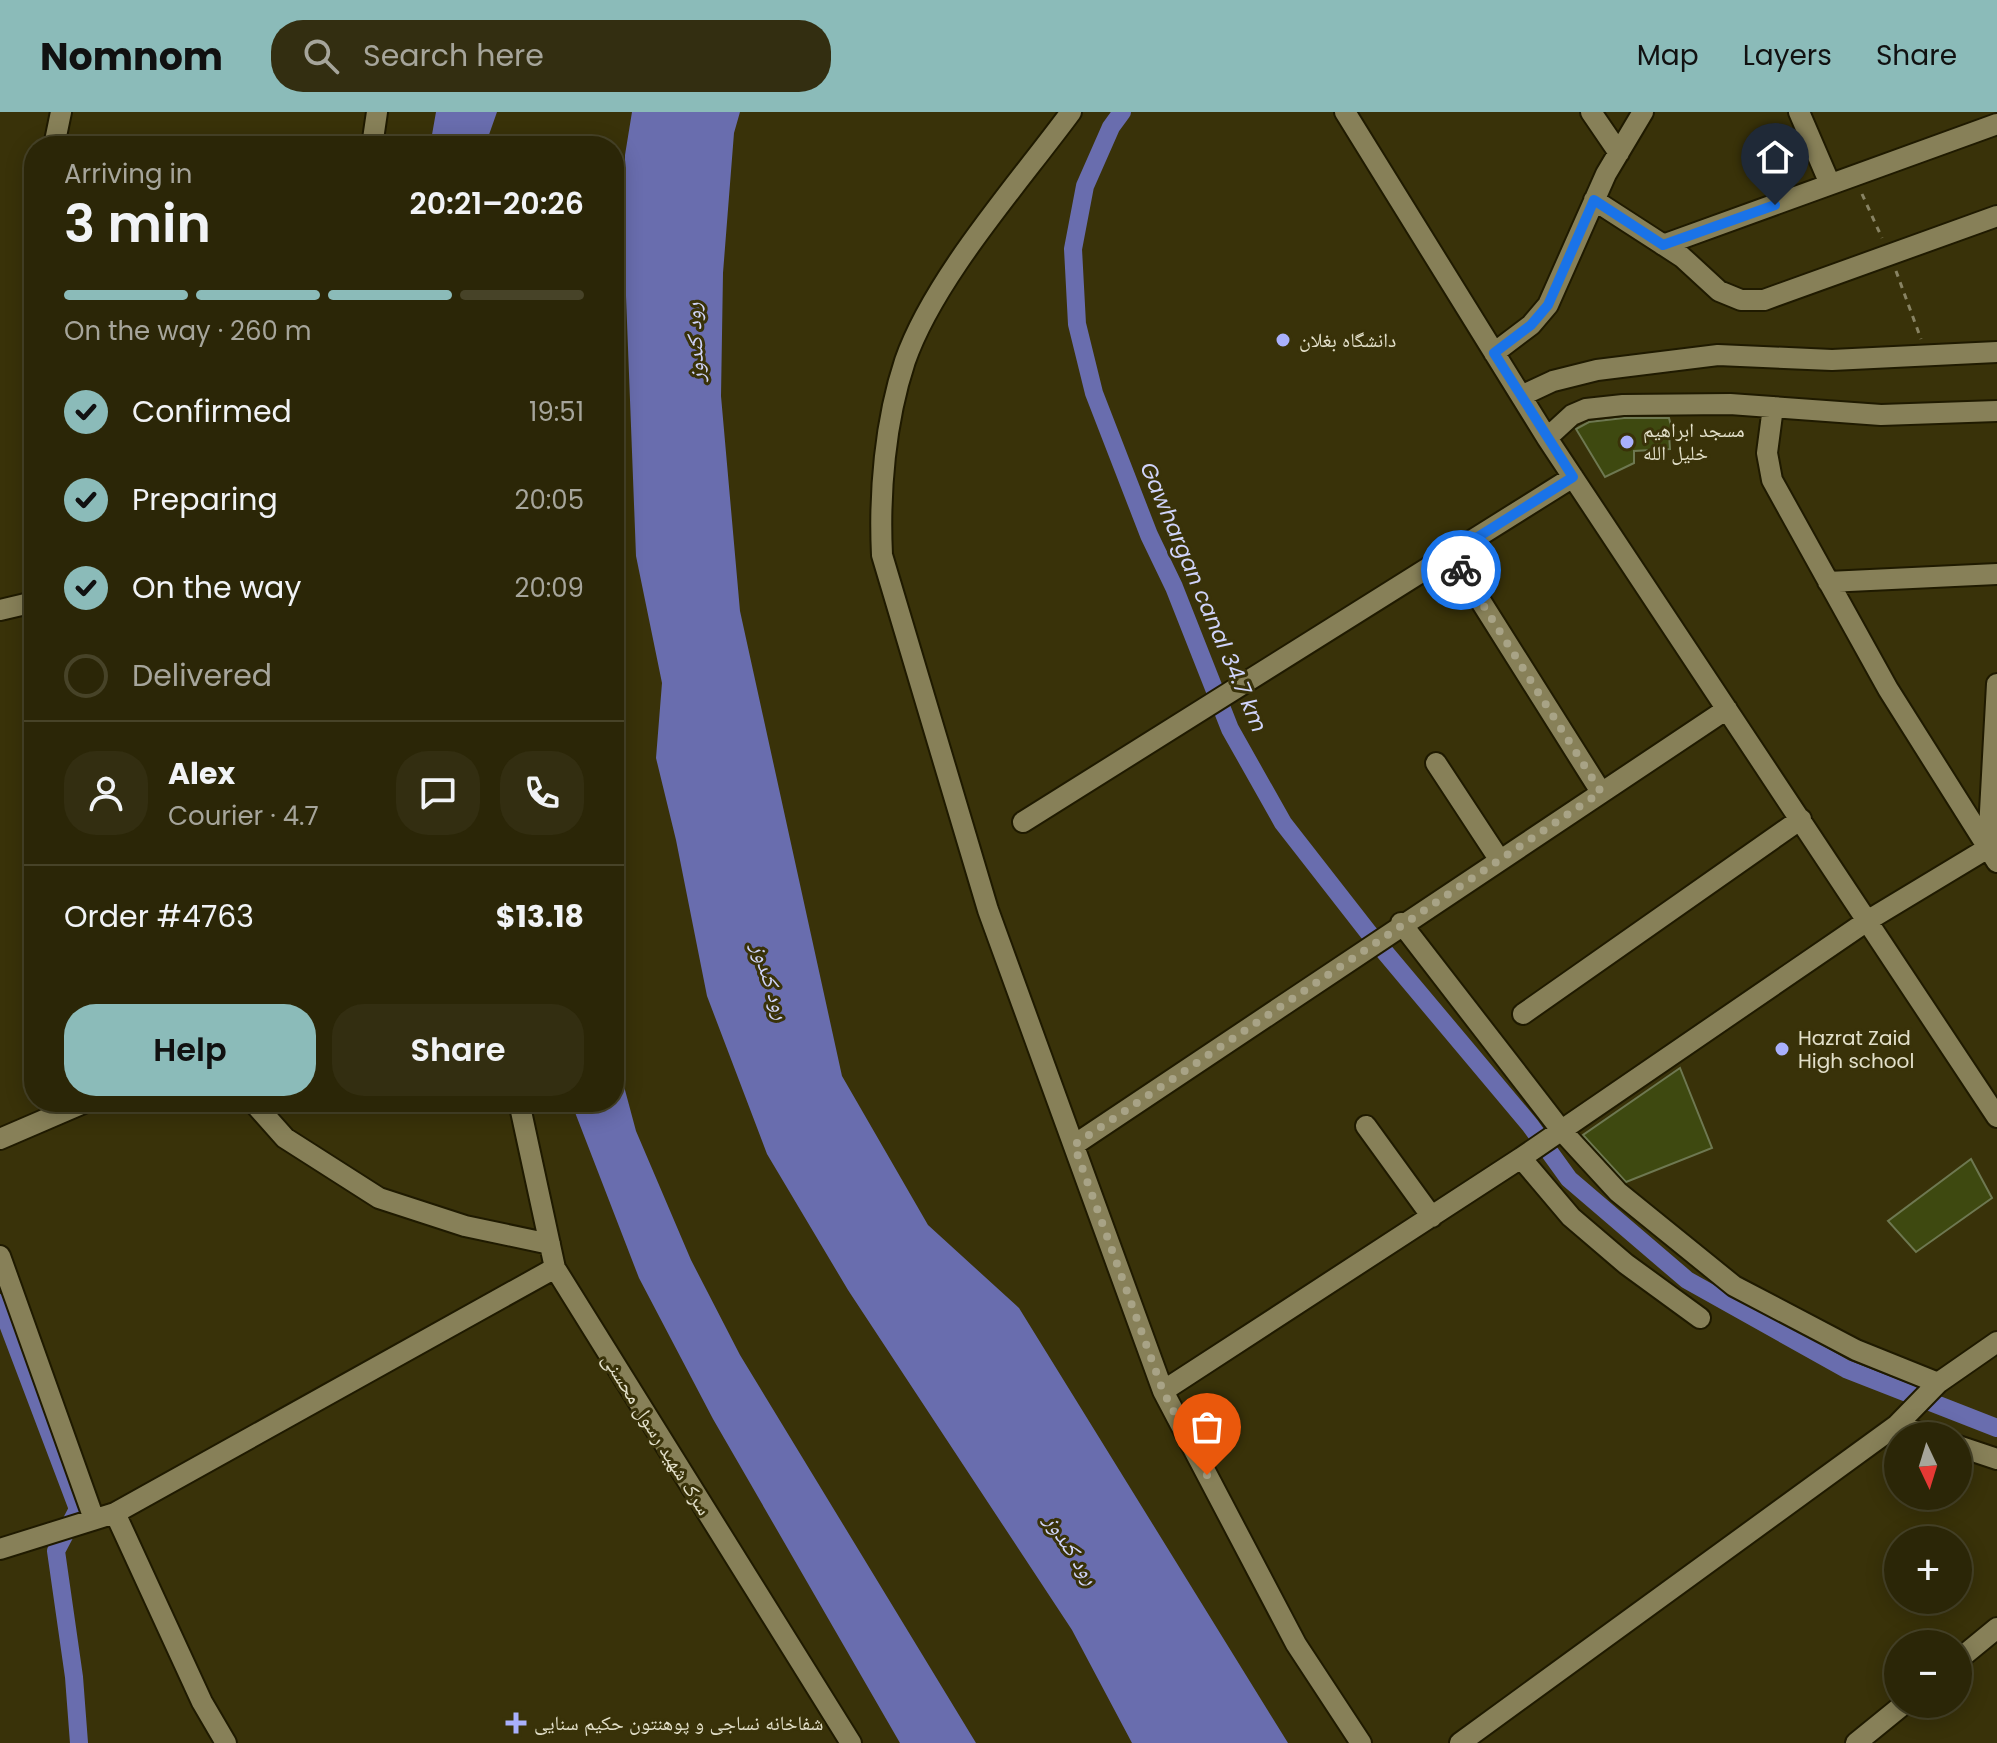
<!DOCTYPE html>
<meta charset="utf-8">
<style>
body{margin:0;font-family:Poppins,"Noto Naskh Arabic",sans-serif;background:#332e11;color:#f1f3f6;height:100vh;display:flex;flex-direction:column;font-size:30px;white-space:nowrap}
*{box-sizing:border-box;margin:0}
p{font-size:26px;color:#a6a59b}
.icon{flex:none;width:44px;height:44px;fill:none;stroke:currentColor;stroke-width:2;stroke-linecap:round;stroke-linejoin:round}
.map{position:relative;flex:1;overflow:hidden}
.details{position:absolute;left:24px;top:24px;width:600px;height:976px;display:flex;flex-direction:column;background:#2b2607;border-radius:32px;box-shadow:0 4px 20px #0003,0 0 0 2px #474328}
.details>*{flex:none}
.needle{width:52px;rotate:176deg}
.buttons{position:absolute;left:1884px;top:1310px;display:grid;gap:16px}
.buttons a{display:grid;place-items:center;width:88px;height:88px;border-radius:50%;background:#2b2607;box-shadow:0 4px 20px #0003,0 0 0 2px #474328;font-size:40px}
.pin{position:absolute;display:grid;place-items:center;width:68px;height:68px;color:#fff;margin:-82px -34px;border-radius:50% 50% 50% 0;rotate:-45deg;box-shadow:0 0 8px #0007}
.pin .icon{rotate:45deg}
.courier{position:absolute;display:grid;place-items:center;width:80px;height:80px;margin:-40px;border:6px solid #1a73e8;border-radius:50%;background:#fff;color:#222;box-shadow:0 2px 10px #0007}
.overview em{font-style:normal;font-weight:600}
.overview div{display:flex;flex-direction:column-reverse}
.overview{display:flex;align-items:center;justify-content:space-between;height:136px;padding:0 40px}
h1{font-size:52px;font-weight:600;line-height:60px}
.bar{display:grid;grid-template-columns:repeat(4,1fr);gap:12px 8px;align-content:center;height:96px;padding:0 40px}
.bar i{height:10px;border-radius:6px;background:#474328}
.bar .current{background:#8bbbb9}
.bar p{grid-column:span 4}
.line{display:flex;align-items:center;gap:20px;padding:0 40px;border-top:2px solid #474328}
.line div{flex:1}
.round{display:grid;place-items:center;flex:none;width:84px;height:84px;border-radius:32px;background:#332e11}
ol{padding:0 40px;list-style:none}
li{display:flex;align-items:center;gap:24px;height:88px}
li p{margin-inline-start:auto}
li .icon{padding:8px;border-radius:50%;background:#8bbbb9;color:#111;stroke-width:4}
li:last-child{color:#a6a59b}
li i{width:44px;height:44px;border:4px solid #474328;border-radius:50%}
.cta{display:flex;gap:16px;margin-top:auto;padding:16px 40px}
.cta a{flex:1;height:92px;border-radius:32px;background:#8bbbb9;color:#111;font-size:32px;font-weight:600;line-height:92px;text-align:center}
.cta a+a{background:#332e11;color:#f1f3f6}
header{display:flex;align-items:center;gap:48px;box-sizing:border-box;height:112px;padding:0 40px;background:#8bbbb9;color:#111}
header strong{font-size:38px}
nav{display:flex;gap:44px;margin-inline-start:auto;font-size:28px}
.search{width:560px;height:72px;background:#332e11;display:flex;align-items:center;gap:20px;box-sizing:border-box;padding:0 28px;border-radius:32px;color:#a6a59b;font-size:30px}
.map>svg:first-child{display:block}
.water{fill:#696dae}
.lines{fill:none;stroke-linecap:round;stroke-linejoin:round}
.canal{stroke:#696dae;stroke-width:18}
.building{fill:#3e4910;stroke:#6e7851;stroke-width:2}
.minor-casing{stroke:#1f1a00;stroke-width:24}
.path{stroke:#888363;stroke-width:3;stroke-dasharray:6 6;stroke-linecap:butt}
.minor{stroke:#878058;stroke-width:20}
.done{stroke:#a8a386;stroke-width:8;stroke-dasharray:0 14.4}
.route{stroke:#1a73e8;stroke-width:10}
.poi-dot{fill:#a9b0fc;stroke:#393209;stroke-width:3}
.labels{text-anchor:middle;stroke-width:6;stroke-linejoin:round;paint-order:stroke}
.poi-label{font-size:20px;fill:#e3e0ca;stroke:#393209;text-anchor:start}
.street-label{font-size:20px;fill:#e3e0ca;stroke:#393209}
.water-label{font-size:22px;font-style:italic;fill:#d0d4fa;stroke:#393209}
</style>
<header>
<strong>Nomnom</strong>
<div class="search"><svg class="icon" aria-label="search" viewBox="0 0 24 24"><circle cx="10" cy="10" r="6"/><path d="M15 15l6 6"/></svg>Search here</div>
<nav><a>Map</a><a>Layers</a><a>Share</a></nav>
</header>
<div class="map">
<svg width="1997" height="1631" viewBox="0 0 1997 1631">
<rect width="100%" height="100%" fill="#393209"/>
<path class="water" d="M 436,0 L 497,0 L 485,34 L 430,34 Z
M 632,0 L 740,0 L 734,21 L 723,161 L 721,284 L 740,499 L 842,964 L 928,1113 L 1019,1196 L 1288,1631 L 1132,1631 L 1072,1518 L 848,1178 L 767,1042 L 707,884 L 676,728 L 656,646 L 662,571 L 636,444 L 625,158 L 625,43 Z
M 614,937 L 636,1019 L 691,1148 L 740,1243 L 976,1631 L 900,1631 L 713,1307 L 639,1166 L 571,990 L 614,990 Z"/>
<g class="lines">
<path class="canal" d="M 1122,0 L 1111,15 L 1085,74 L 1073,137 L 1077,212 L 1094,281 L 1149,423 L 1174,475 L 1230,617 L 1283,711 L 1368,820 L 1530,1013 L 1569,1067 L 1687,1168 L 1846,1257 L 1997,1316
M 0,1191 L 78,1397 L 56,1439 L 74,1565 L 79,1631"/>
</g>
<path class="building" d="M 1624,306 L 1669,306 L 1673,322 L 1669,322 L 1670,337 L 1634,339 L 1634,351 L 1605,365 L 1576,317 L 1589,310 Z
M 1680,956 L 1712,1036 L 1626,1070 L 1583,1023 Z
M 1971,1047 L 1992,1086 L 1916,1140 L 1888,1109 Z"/>
<g class="lines">
<g class="minor-casing">
<path id="minor" d="M 1071,0 C 1018,72 934,166 905,249 C 885,309 879,381 882,443 L 988,798 L 1163,1279
M 1345,0 L 1547,326 L 1997,1005
M 1591,0 L 1619,41
M 1799,0 L 1830,72
M 54,34 L 61,0
M 372,34 L 377,0
M 1594,88 L 1682,145 L 1719,179 L 1741,188 L 1764,188 L 1997,104
M 34,132 L 34,154
M 1663,133 L 1997,12
M 1494,241 L 1531,213 L 1548,193 L 1606,62 L 1643,0
M 1521,284 L 1553,269 L 1597,258 L 1718,243 L 1832,248 L 1997,240
M 1773,295 L 1767,341 L 1772,368 L 1888,577 L 1997,750
M 1547,326 L 1572,303 L 1586,297 L 1623,293 L 1730,292 L 1881,303 L 1997,299
M 1451,442 L 1601,680
M 1828,470 L 1997,462
M 0,498 L 34,490
M 1436,651 L 1499,747
M 1023,710 L 1573,365
M 1988,736 L 1997,572
M 1401,811 L 1561,1018 L 1618,1080 L 1734,1174 L 1856,1238 L 1938,1271
M 1523,902 L 1801,707
M 253,990 L 285,1026 L 379,1086 L 465,1114 L 550,1132
M 519,990 L 555,1156 L 851,1631
M 1366,1014 L 1432,1105
M 0,1027 L 86,990
M 1074,1033 L 1727,597
M 1521,1046 L 1571,1105 L 1626,1152 L 1700,1206
M 0,1144 L 94,1407
M 1897,1313 L 1929,1324
M 1958,1334 L 1997,1347
M 115,1401 L 202,1590 L 226,1631
M 0,1437 L 115,1401 L 555,1156
M 1958,1548 L 1997,1516
M 1361,1631 L 1296,1532 L 1163,1279 L 1521,1046 L 1867,809 L 1988,736 L 1997,735
M 1460,1631 L 1897,1313 L 1938,1271 L 1997,1230
M 1856,1631 L 1904,1592"/>
</g>
<path class="path" d="M 1862,82 L 1882,126
M 1896,159 L 1921,227"/>
<use href="#minor" class="minor"/>
</g>
<g class="lines">
<path class="done" d="M 1207,1363 L 1163,1279 L 1074,1033 L 1601,680 L 1461,458"/>
<path class="route" d="M 1461,458 L 1451,442 L 1573,365 L 1494,241 L 1531,213 L 1548,193 L 1594,88 L 1663,133 L 1775,93"/>
</g>
<g class="poi-dot">
<circle cx="1283" cy="228" r="8"/>
<circle cx="1627" cy="330" r="8"/>
<circle cx="1782" cy="937" r="8"/>
<path d="M512 1599h8v8h8v8h-8v8h-8v-8h-8v-8h8z"/>
</g>
<g class="labels">
<g class="poi-label">
<text x="1299" y="235">دانشگاه بغلان</text>
<text x="1643" y="325">مسجد ابراهیم<tspan x="1643" dy="23">خلیل الله</tspan></text>
<text x="1798" y="933">Hazrat Zaid<tspan x="1798" dy="23">High school</tspan></text>
<text x="534" y="1618">شفاخانه نساجی و پوهنتون حکیم سنایی</text>
</g>
<g class="street-label">
<text transform="translate(657 1322) rotate(58)" y="7">سرک شهید رسول محسنی</text>
</g>
<g class="water-label">
<text transform="translate(694 230) rotate(-93)" y="8">رود کندوز</text>
<text transform="translate(1204 485) rotate(67)" y="8">Gawhargan canal 34.7 km</text>
<text transform="translate(771 869) rotate(72)" y="8">رود کندوز</text>
<text transform="translate(1072 1437) rotate(57)" y="8">رود کندوز</text>
</g>
</g>
</svg>
<div class="buttons">
<a><svg class="needle" viewBox="-14 -14 28 28"><path d="M0-13l5 13h-10z" fill="#e53935"/><path d="M0 13l5-13h-10z" fill="#a6a59b"/></svg></a>
<a>+</a>
<a>−</a>
</div>
<div class="pin" style="left:1207px;top:1363px;background:#ea580c"><svg class="icon" aria-label="bag" viewBox="0 0 24 24"><path d="M5 8h14l-1 12H6zM9 8a3 3 0 0 1 6 0"/></svg></div>
<div class="pin" style="left:1775px;top:93px;background:#1f2937"><svg class="icon" aria-label="home" viewBox="0 0 24 24"><path d="M3 11l9-7 9 7M6 9v11h12V9"/></svg></div>
<div class="courier" style="left:1461px;top:458px"><svg class="icon" aria-label="bike" viewBox="0 0 24 24"><circle cx="6" cy="16" r="4"/><circle cx="18" cy="16" r="4"/><path d="M6 16l4-8h5l3 8M10 8l3 8H6M13 5h3"/></svg></div>
<section class="details">
<div class="overview"><div><h1>3 min</h1><p>Arriving in</p></div><em>20:21–20:26</em></div>
<div class="bar"><i class="current"></i><i class="current"></i><i class="current"></i><i></i><p>On the way · 260 m</p></div>
<ol>
<li><svg class="icon" aria-label="check" viewBox="0 0 24 24"><path d="M5 12l5 5 9-10"/></svg>Confirmed<p>19:51</p></li>
<li><svg class="icon" aria-label="check" viewBox="0 0 24 24"><path d="M5 12l5 5 9-10"/></svg>Preparing<p>20:05</p></li>
<li><svg class="icon" aria-label="check" viewBox="0 0 24 24"><path d="M5 12l5 5 9-10"/></svg>On the way<p>20:09</p></li>
<li><i></i>Delivered</li>
</ol>
<div class="line" style="height:144px"><a class="round"><svg class="icon" aria-label="person" viewBox="0 0 24 24"><circle cx="12" cy="8" r="4"/><path d="M4 21q1-7 8-7t8 7"/></svg></a><div><b>Alex</b><p>Courier · 4.7</p></div><a class="round"><svg class="icon" aria-label="chat" viewBox="0 0 24 24"><path d="M4 5h16v11H9l-5 4z"/></svg></a><a class="round"><svg class="icon" aria-label="phone" viewBox="0 0 24 24"><path d="M5 4h4l2 5-3 2q2 4 5 5l2-3 5 2v4C11 20 4 13 5 4z"/></svg></a></div>
<div class="line" style="height:104px"><div>Order #4763</div><b>$13.18</b></div>
<div class="cta"><a>Help</a><a>Share</a></div>
</section>
</div>
